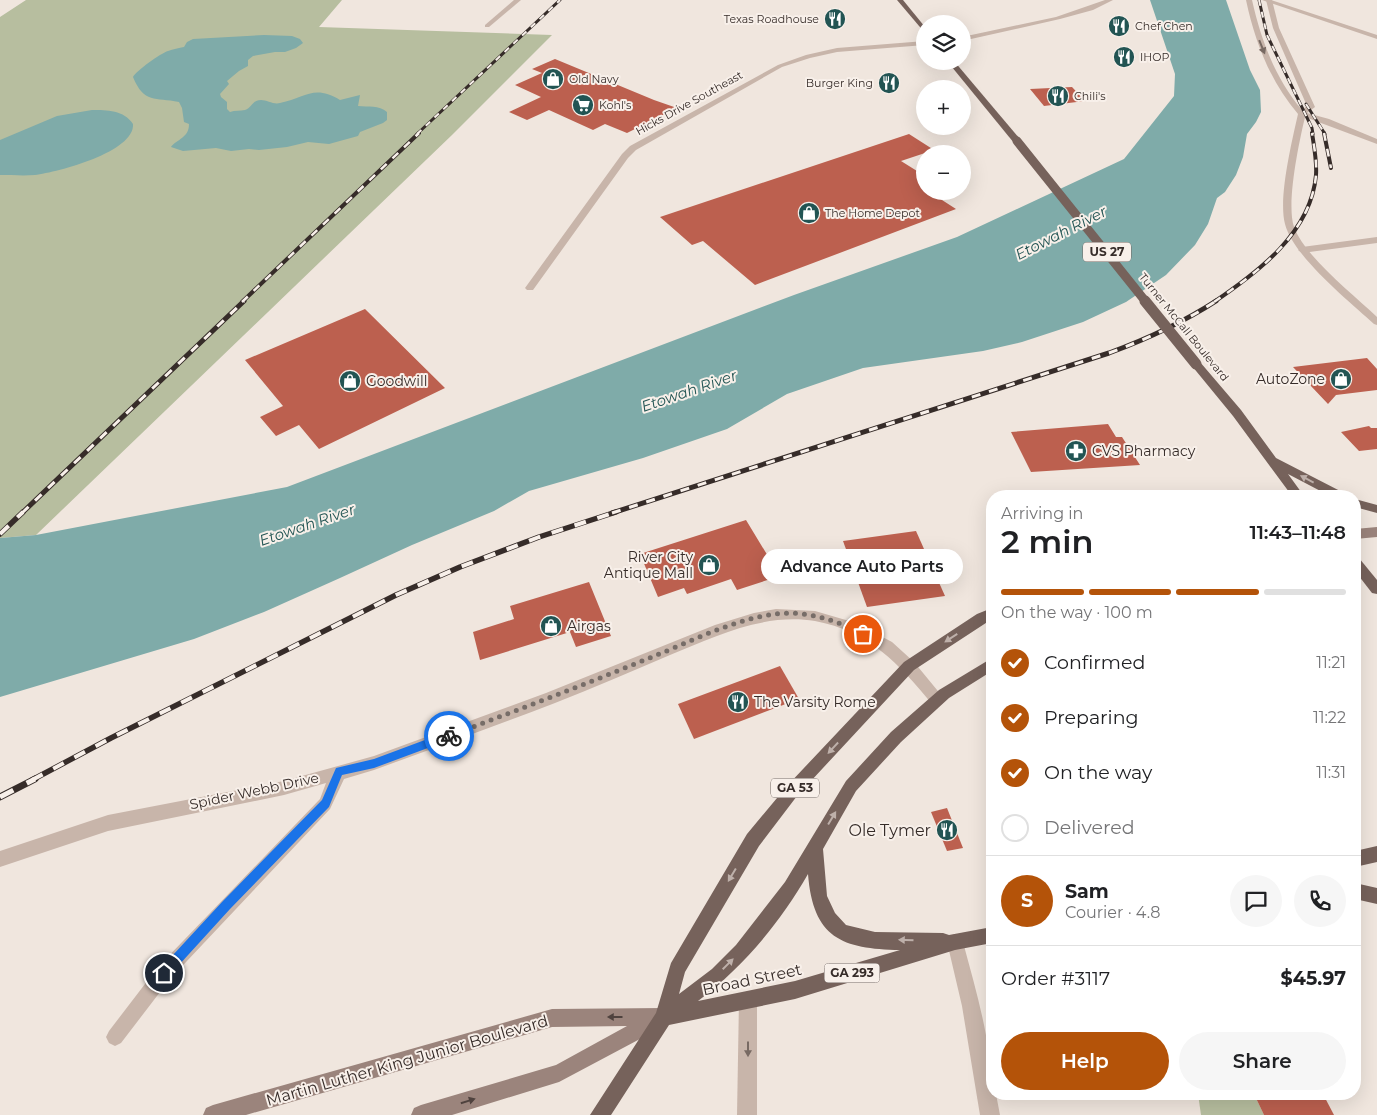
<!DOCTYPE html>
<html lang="en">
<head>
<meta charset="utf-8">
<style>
  body { margin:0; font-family:Montserrat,sans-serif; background:#f6f6f6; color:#202124; height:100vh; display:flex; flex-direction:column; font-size:19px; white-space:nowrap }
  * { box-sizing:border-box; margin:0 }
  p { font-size:16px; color:#757577 }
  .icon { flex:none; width:28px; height:28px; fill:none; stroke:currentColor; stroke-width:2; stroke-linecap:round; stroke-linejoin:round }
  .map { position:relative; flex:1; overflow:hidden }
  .side { position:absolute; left:986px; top:490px; width:375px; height:610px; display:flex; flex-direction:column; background:#fff; border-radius:20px; box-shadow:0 5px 20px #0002 }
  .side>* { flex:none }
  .tools { position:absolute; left:916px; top:15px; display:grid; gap:10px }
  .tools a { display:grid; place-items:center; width:55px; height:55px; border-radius:50%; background:#fff; box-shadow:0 5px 20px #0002; font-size:25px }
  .pin { position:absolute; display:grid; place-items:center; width:42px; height:42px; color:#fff; margin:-21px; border:2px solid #fff; border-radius:50%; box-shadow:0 1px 5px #0007 }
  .courier { position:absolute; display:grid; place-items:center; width:50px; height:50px; margin:-25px; border:4px solid #1a73e8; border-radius:50%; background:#fff; color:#222; box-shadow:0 1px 6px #0007 }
  .bubble { position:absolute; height:35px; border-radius:18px; background:#fff; box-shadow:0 5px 20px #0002; font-size:16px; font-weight:600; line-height:35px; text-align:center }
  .summary em { font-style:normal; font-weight:600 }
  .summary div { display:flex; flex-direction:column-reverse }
  .summary { display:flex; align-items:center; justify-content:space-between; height:85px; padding:0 15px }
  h1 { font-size:32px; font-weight:600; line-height:38px }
  .bar { display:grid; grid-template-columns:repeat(4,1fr); gap:8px 5px; align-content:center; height:60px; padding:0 15px }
  .bar i { height:6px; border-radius:4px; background:#e0e0e0 }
  .bar .active { background:#b45309 }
  .bar p { grid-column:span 4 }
  .line { display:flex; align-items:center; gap:12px; padding:0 15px; border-top:1px solid #e0e0e0 }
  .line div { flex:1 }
  .round { display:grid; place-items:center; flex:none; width:52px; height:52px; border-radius:26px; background:#f6f6f6 }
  ol { padding:0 15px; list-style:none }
  li { display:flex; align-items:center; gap:15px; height:55px }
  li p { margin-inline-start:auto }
  li .icon { padding:5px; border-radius:50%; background:#b45309; color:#fff; stroke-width:4 }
  li:last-child { color:#757577 }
  li i { width:28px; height:28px; border:2px solid #e0e0e0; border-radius:50% }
  .action { display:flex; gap:10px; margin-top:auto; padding:10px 15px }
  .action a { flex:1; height:58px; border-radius:30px; background:#b45309; color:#fff; font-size:20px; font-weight:600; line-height:58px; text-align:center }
  .action a+a { background:#f6f6f6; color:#202124 }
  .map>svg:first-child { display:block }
</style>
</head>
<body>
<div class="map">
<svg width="1377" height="1115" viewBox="0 0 1377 1115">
  <rect width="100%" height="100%" fill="#f0e6de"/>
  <g fill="#b7be9f">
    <path d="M26,0h316l-23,27 233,8 -100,100 -416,400 -36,3v-521z"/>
    <path d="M1198,1094h56l10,21h-63z"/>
  </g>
  <g fill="#7faba9">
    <path d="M1150,0h76l24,70 10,20 1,22 -5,10 -9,12 -4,23 -7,18 -11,17 -8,6 -9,26 -13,21 -29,30 -40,27 -43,20 -61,20 -39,9 -120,17 -76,26 -60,35 -84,29 -114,33 -35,20 -82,34 -72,33 -76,34 -70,27 -194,58v-159l36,-3 251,-48 507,-192 163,-58 167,-78 50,-63 1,-22z"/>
    <path d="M264,35l28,1 8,3 3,4 -7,5 -11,4h-10l-22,4 -5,4v6l-9,5 -12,10 2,3 -9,10 1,3 6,5v7l3,3c5,-2 10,-1 15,-2 7,-2 7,-10 16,-10 6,0 13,5 19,3 25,-5 34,-19 60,-3l20,-5 -2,11c10,1 21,-1 29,6v8l-4,3 -23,9 -2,4 -29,8 -21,-2 -21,5 -28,3 -10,-1 -18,2 -15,-3 -33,3 -12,-4c6,-8 18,-9 18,-23l-5,-2 -2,-14 -3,-6c-24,-5 -35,2 -46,-25 3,-6 28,-24 35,-26 5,-2 11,-3 16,-4l3,-5 6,-3z"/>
    <path d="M92,110c15,0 32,0 41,14 2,28 -75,48 -98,51 -12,1 -23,0 -35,0v-35l57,-24z"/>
  </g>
  <g fill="#bc604f">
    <path d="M555,59l99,41 23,8 -50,25 -22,-9 -12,6 -44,-20 -22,10 -18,-8 32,-15 -26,-12 27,-12 -10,-4z"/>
    <path d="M1072,87l13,14 -41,5 -14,-17z"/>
    <path d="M909,134l25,16 -33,11 24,15v15h3l28,18 -201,76 -52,-44 -11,4 -32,-28z"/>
    <path d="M365,309l80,79 -126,61 -20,-24 -23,11 -16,-19 23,-11 -38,-46z"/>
    <path d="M1367,358l10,11v21l-41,5 -8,9 -35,-37z"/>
    <path d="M1108,424l8,13h6l18,28 -109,7 -20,-40z"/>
    <path d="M1369,426l2,2h6v21l-18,2 -18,-19z"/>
    <path d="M746,520l34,56 -43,14 -6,-11 -44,15 -3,-6 -26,9 -18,-43z"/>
    <path d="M916,531l29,65 -78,11 -24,-66z"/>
    <path d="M589,582l22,54 -35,11 -6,-15 -90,28 -7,-28 41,-13 -4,-13z"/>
    <path d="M780,666l19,33 -105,40 -16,-35z"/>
    <path d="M947,808l16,40 -16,3 -16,-39z"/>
    <path d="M1254,1094h69l11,21h-70z"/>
  </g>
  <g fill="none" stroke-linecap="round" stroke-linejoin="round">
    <g fill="#c8b5aa" fill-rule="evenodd">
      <path d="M514,0h7l-32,27h-4v-2z"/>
      <path d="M1262,0h9l106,35v4z"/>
      <path d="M925,41v4l-88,7 -27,6 -28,9 -146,83 -8,8 -95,132h-6l-2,-2 97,-134 8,-8 148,-81 28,-10 31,-7z"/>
      <path d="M1377,237v6l-75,10 -4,-3 4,-3z"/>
      <path d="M776,609l39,2 41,12 36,19 22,20 28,34 2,4 -2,4 -5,2 -5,-2c-33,-40 -63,-73 -117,-83 -52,-8 -99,15 -145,34 -38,16 -77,33 -115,48 -60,23 -121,45 -181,67l-30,9 -14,30 -160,170 -49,64 -6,3 -6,-3 -3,-6 3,-6 49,-64 162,-168 6,-16 -42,12 -176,36 -108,36v-16l108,-36 176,-34 90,-25 172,-63 169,-68 39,-12z"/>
      <path d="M955,934l6,2 2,6c13,49 29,101 29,152h4l4,21h-20l-18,-109 -15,-64 2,-6z"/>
    </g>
    <g fill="#c8b5aa" fill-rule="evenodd">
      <path d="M1105,0h8l-20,10 -33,9 -98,22v-4l94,-20z"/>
      <path d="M1246,0h6c9,40 23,78 50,110l5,-4 -34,-78 -7,-28h6l7,28 36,79 -8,6 22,6 48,20v5l-72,-27c-6,25 -19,87 -11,110 12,31 58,66 83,90v8l-3,-1c-25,-23 -81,-68 -89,-100 -7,-26 7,-83 13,-110 -28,-33 -43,-72 -52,-114z"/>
      <path d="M748,991l6,3 3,6v115h-20l2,-115 3,-6z"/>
    </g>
    <g fill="#9b847c" fill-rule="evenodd">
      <path d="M1377,527v10l-22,2v-10z"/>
      <path d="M664,1008l6,3 3,6 -3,6 -111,59 -107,33h-41l3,-7 7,-3 135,-40 71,-39 -75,1 -306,88h-43l3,-7 7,-3 339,-96z"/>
    </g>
    <g fill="#76625b" fill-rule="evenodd">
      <path d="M897,0h6l22,27v6z"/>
      <path d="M947,61h7l66,78v4h-6z"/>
      <path d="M1196,361l4,1 41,48 35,48 68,35 2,3h-16l-42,-22 16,22h-12l-59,-80 -41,-50 -1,-2z"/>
      <path d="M1355,499l22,6v8l-22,-6z"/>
      <path d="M1355,557l4,1 18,22v14l-5,-1 -17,-22z"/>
      <path d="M992,608v11l-78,51 -117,126 -38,50 -74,126 -6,22 33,-25 24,-24 49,-63 61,-101 45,-49 48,-42 53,-32v13l-43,27 -48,44 -45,49 -33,58 4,47 8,17 11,12 29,7 68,1 6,2 43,-8v16l-37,7 -160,49 -126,26 -58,90h-21l66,-102 15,-50 76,-129 40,-48 117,-124 73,-48zM808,874c5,64 34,75 92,76l-105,31 -97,20c45,-34 82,-78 110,-127z"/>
      <path d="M1377,846v16l-22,5v-16z"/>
      <path d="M1355,883l22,5v16l-22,-5z"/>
    </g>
    <g stroke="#362c29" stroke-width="3">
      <g id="rail-far4">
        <path d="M1259,0l8,35 45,93 1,6"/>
        <path d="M1306,104l19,30"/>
        <path d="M417,134l143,-134"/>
      </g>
    </g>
    <g stroke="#362c29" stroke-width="4">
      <g id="rail-far3">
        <path d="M1324,133l7,35"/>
        <path d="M242,302l177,-169"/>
        <path d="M1214,302c44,-30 97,-69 102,-127 1,-14 -2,-29 -4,-42"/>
      </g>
    </g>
    <g stroke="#362c29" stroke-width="5">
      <g id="rail-far2">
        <path d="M22,513l222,-212"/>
        <path d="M612,513l497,-160c38,-14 73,-30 107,-52"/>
      </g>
    </g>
    <g stroke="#362c29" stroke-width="5.5">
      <g id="rail-far1">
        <path d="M0,534l23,-22"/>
        <path d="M32,780l79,-42 285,-143 64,-28 79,-30 77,-25"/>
      </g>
    </g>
    <g stroke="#362c29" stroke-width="7">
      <path id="rail" d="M0,797l35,-18"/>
    </g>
    <use href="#rail-far4" stroke="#f8f0ea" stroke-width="2" stroke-dasharray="6" stroke-linecap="butt"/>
    <use href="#rail-far3" stroke="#f8f0ea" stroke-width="2.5" stroke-dasharray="8" stroke-linecap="butt"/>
    <use href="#rail-far2" stroke="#f8f0ea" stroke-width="3" stroke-dasharray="9" stroke-linecap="butt"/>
    <use href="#rail-far1" stroke="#f8f0ea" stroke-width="4" stroke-dasharray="12" stroke-linecap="butt"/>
    <use href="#rail" stroke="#f8f0ea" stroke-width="5" stroke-dasharray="15" stroke-linecap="butt"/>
    <path stroke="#76625b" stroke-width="9" d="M1017,141l129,161"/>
    <path stroke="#76625b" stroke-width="11" d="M1145,301l51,63"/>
  </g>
  <defs><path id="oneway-solid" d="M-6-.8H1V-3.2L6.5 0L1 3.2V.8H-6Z" transform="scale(1.25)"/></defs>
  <g fill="#786a63">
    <use href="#oneway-solid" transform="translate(1262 47) rotate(68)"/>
    <use href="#oneway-solid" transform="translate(748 1049) rotate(90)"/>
  </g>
  <g fill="#beb0aa">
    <use href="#oneway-solid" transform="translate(1307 479) rotate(-152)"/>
    <use href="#oneway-solid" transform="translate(951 638) rotate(147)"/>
    <use href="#oneway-solid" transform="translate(833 748) rotate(133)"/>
    <use href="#oneway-solid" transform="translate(832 818) rotate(-59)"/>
    <use href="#oneway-solid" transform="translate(732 875) rotate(121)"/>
    <use href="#oneway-solid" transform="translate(906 940) rotate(-178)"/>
    <use href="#oneway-solid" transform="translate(728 964) rotate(-45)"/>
  </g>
  <g fill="#4f423e">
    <use href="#oneway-solid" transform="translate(615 1017) rotate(180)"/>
    <use href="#oneway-solid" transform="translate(468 1101) rotate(-17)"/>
  </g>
  <path fill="#1a73e8" d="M449,731l4,5 -1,3 -78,29 -32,7 -13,32 -99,102 -62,68 -4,2 -4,-2 -1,-4 1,-4 62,-67 100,-102 14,-32 38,-9z"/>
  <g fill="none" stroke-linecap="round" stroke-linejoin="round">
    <path stroke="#776d68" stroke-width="5" stroke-dasharray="0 9" d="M449,736c66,-25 132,-50 198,-77 41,-16 84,-39 128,-45 30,-4 61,6 88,20"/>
  </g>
  <defs>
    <g id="restaurant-disc" transform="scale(1.125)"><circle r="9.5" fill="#225453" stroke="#f8f0ea"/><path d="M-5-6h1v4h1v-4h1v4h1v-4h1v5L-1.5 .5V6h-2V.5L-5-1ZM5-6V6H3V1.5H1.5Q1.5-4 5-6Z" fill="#fff"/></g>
    <g id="shop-disc" transform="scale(1.125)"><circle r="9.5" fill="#225453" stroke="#f8f0ea"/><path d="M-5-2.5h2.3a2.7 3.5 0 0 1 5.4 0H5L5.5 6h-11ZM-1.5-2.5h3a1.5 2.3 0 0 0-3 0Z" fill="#fff"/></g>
    <g id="supermarket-disc" transform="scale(1.125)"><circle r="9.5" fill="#225453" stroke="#f8f0ea"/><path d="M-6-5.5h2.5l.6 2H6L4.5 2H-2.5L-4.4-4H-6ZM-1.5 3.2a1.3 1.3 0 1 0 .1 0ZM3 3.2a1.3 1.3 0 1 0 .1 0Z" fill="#fff"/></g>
    <g id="pharmacy-disc" transform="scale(1.125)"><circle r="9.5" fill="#225453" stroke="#f8f0ea"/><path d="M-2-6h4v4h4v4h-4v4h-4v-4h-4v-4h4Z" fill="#fff"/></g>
  </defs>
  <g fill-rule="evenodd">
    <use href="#restaurant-disc" x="835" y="19"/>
    <use href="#restaurant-disc" x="1119" y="26"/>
    <use href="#restaurant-disc" x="1124" y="57"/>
    <use href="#shop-disc" x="553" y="79"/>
    <use href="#restaurant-disc" x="889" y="83"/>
    <use href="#restaurant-disc" x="1058" y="96"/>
    <use href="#supermarket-disc" x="583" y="105"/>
    <use href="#shop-disc" x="809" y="213"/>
    <use href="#shop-disc" x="1341" y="379"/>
    <use href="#shop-disc" x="350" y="381"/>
    <use href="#pharmacy-disc" x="1076" y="451"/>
    <use href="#shop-disc" x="709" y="565"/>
    <use href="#shop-disc" x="551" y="626"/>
    <use href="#restaurant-disc" x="738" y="702"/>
    <use href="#restaurant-disc" x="947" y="830"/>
  </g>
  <g text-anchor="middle" stroke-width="4" stroke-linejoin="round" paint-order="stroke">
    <g font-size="11" fill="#362c29" stroke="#f8f0ea" text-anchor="start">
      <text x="819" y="23" text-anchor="end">Texas Roadhouse</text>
      <text x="1135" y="30">Chef Chen</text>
      <text x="1140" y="61">IHOP</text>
      <text x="569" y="83">Old Navy</text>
      <text x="873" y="87" text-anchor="end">Burger King</text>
      <text x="1074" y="100">Chili's</text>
      <text x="599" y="109">Kohl's</text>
      <text x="825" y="217">The Home Depot</text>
    </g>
    <g font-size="11" fill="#362c29" stroke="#f8f0ea">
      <text transform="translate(689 103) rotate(-29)" y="4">Hicks Drive Southeast</text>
      <text transform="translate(1184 327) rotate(51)" y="4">Turner McCall Boulevard</text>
    </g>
    <g fill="#f8f0ea" stroke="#706763" stroke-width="1">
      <rect x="1083" y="242.5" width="48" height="19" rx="4"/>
      <rect x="771" y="778.5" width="48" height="19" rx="4"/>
      <rect x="824.5" y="963.5" width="55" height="19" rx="4"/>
    </g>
    <g font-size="12" font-weight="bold" fill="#362c29">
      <text x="1107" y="256">US 27</text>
      <text x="795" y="792">GA 53</text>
      <text x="852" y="977">GA 293</text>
    </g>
    <g font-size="14" fill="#362c29" stroke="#f8f0ea" text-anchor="start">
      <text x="1325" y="384" text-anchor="end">AutoZone</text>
      <text x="366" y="386">Goodwill</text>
      <text x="1092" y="456">CVS Pharmacy</text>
      <text x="693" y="562" text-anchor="end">River City<tspan x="693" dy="16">Antique Mall</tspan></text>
      <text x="567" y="631">Airgas</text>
      <text x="754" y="707">The Varsity Rome</text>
    </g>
    <g font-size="14" fill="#362c29" stroke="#f8f0ea">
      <text transform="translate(254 791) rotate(-12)" y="5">Spider Webb Drive</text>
    </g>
    <g font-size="15" font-style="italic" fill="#225453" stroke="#f8f0ea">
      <text transform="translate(1061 233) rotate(-27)" y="5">Etowah River</text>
      <text transform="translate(689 391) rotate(-19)" y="5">Etowah River</text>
      <text transform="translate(307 525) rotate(-19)" y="5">Etowah River</text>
    </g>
    <g font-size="16" fill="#362c29" stroke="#f8f0ea" text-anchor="end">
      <text x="931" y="836">Ole Tymer</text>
    </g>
    <g font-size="16" fill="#362c29" stroke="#f8f0ea">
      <text transform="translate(752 979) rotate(-12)" y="6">Broad Street</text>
      <text transform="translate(407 1060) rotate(-16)" y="6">Martin Luther King Junior Boulevard</text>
    </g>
  </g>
</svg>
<div class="tools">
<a><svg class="icon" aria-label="layers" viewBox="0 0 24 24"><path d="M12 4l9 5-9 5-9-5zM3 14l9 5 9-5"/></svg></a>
<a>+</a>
<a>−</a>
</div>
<div class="pin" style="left:863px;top:634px;background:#ea580c"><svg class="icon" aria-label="bag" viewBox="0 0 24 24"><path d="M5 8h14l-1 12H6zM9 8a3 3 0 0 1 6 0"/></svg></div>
<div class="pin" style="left:164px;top:973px;background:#1f2937"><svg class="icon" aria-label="home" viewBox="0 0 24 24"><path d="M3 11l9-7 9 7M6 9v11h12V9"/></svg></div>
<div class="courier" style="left:449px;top:736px"><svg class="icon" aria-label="bike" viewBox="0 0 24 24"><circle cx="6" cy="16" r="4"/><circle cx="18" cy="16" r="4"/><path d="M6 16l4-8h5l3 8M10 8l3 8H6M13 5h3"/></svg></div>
<div class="bubble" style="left:761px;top:549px;width:202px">Advance Auto Parts</div>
<section class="side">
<div class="summary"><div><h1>2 min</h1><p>Arriving in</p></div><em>11:43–11:48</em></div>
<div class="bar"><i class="active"></i><i class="active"></i><i class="active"></i><i></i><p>On the way · 100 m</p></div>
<ol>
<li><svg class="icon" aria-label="check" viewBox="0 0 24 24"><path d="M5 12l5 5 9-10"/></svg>Confirmed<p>11:21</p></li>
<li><svg class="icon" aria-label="check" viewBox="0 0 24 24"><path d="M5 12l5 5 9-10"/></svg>Preparing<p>11:22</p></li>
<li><svg class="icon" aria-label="check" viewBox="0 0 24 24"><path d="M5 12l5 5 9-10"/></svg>On the way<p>11:31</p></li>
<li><i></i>Delivered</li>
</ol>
<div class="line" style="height:90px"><b class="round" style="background:#b45309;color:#fff">S</b><div><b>Sam</b><p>Courier · 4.8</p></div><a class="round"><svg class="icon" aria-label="chat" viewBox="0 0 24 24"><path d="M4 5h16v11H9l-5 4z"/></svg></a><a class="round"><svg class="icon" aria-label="phone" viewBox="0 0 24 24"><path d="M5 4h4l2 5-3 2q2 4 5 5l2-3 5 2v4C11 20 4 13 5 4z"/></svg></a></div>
<div class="line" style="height:65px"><div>Order #3117</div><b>$45.97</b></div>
<div class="action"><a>Help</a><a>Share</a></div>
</section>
</div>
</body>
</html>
